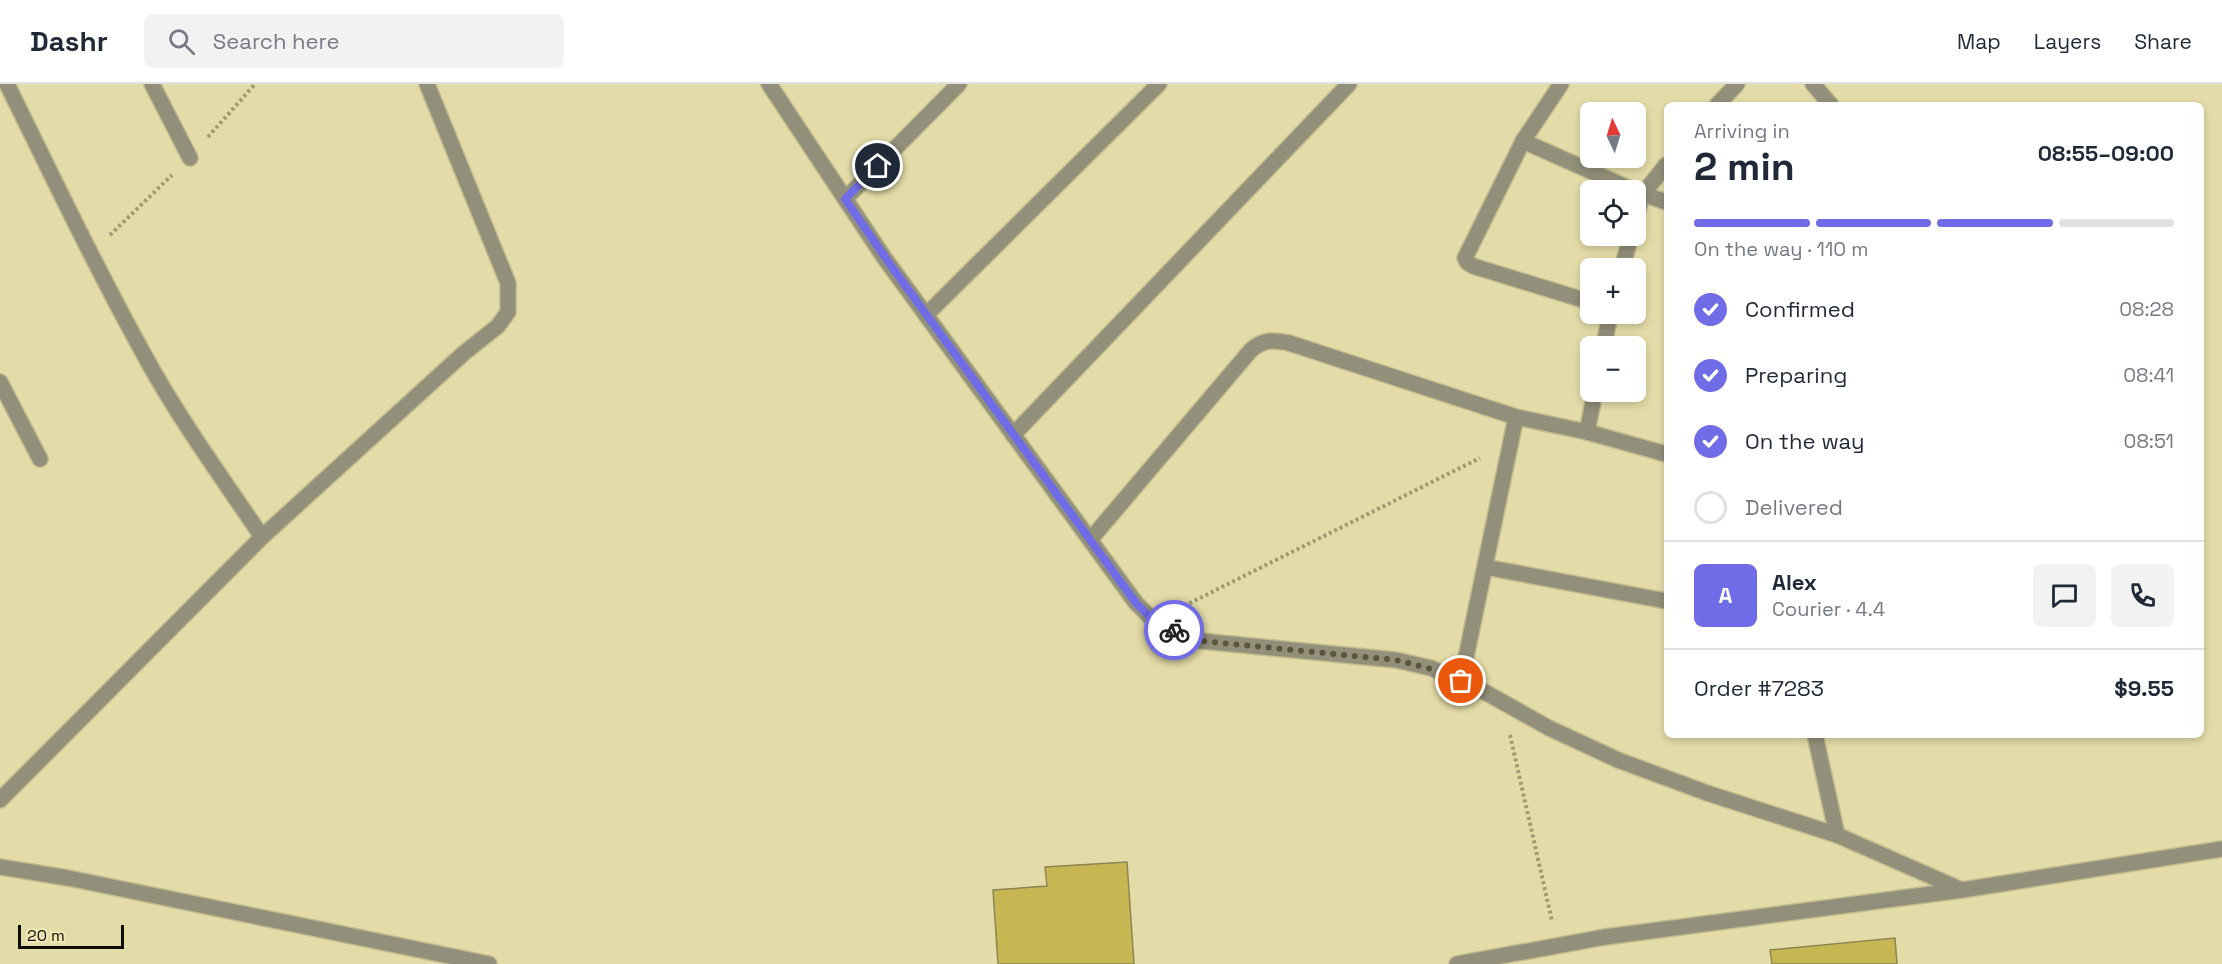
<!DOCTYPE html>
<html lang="en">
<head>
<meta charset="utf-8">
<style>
  body { margin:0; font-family:"Space Grotesk",sans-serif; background:#f2f2f3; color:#1f2937; height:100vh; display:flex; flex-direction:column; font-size:22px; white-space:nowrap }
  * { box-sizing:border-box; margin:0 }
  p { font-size:20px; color:#747a83 }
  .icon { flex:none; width:33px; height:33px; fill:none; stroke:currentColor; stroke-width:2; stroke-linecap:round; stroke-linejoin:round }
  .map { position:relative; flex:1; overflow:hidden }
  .drawer { position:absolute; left:1664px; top:18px; width:540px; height:636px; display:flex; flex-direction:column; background:#fff; border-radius:9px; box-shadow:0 3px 9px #0003 }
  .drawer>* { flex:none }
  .needle { width:39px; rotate:356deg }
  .controls { position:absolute; left:1580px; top:18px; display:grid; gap:12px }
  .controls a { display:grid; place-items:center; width:66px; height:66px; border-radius:9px; background:#fff; box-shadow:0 3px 9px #0003; font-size:30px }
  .scale { position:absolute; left:18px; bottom:15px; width:106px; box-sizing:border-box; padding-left:6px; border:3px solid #100d00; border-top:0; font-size:16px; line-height:21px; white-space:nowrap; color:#100d00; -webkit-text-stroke:4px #f1e9b5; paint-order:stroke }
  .pin { position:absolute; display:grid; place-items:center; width:51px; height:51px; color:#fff; margin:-26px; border:3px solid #fff; border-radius:50%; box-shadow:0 2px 6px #0007 }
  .courier { position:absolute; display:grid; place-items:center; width:60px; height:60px; margin:-30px; border:4px solid #706ce7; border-radius:50%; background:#fff; color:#222; box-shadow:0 2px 8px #0007 }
  .summary em { font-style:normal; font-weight:700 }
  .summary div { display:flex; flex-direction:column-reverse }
  .summary { display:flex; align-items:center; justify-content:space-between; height:102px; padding:0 30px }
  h1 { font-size:39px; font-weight:700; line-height:45px }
  .bar { display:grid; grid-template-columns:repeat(4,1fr); gap:9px 6px; align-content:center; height:72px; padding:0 30px }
  .bar i { height:8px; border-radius:4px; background:#e0e1e3 }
  .bar .selected { background:#706ce7 }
  .bar p { grid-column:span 4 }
  .line { display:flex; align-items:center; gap:15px; padding:0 30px; border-top:2px solid #e0e1e3 }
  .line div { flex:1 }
  .round { display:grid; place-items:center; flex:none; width:63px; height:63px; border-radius:9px; background:#f2f2f3 }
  ol { padding:0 30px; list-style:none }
  li { display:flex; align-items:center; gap:18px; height:66px }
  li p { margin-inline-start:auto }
  li .icon { padding:6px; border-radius:50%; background:#706ce7; color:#fff; stroke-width:4 }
  li:last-child { color:#747a83 }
  li i { width:33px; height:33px; border:3px solid #e0e1e3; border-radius:50% }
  header { display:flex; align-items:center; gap:36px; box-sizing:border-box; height:84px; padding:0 30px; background:#fff; border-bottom:2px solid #e0e1e3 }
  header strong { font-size:28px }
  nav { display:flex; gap:33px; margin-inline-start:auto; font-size:21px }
  .search { width:420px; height:54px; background:#f2f2f3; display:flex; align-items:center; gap:15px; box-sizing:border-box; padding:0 21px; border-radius:9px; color:#747a83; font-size:22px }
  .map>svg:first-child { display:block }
</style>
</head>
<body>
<header>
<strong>Dashr</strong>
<div class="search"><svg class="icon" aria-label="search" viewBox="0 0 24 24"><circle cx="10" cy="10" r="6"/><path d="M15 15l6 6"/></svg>Search here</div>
<nav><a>Map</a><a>Layers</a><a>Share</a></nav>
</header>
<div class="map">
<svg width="2222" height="880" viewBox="0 0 2222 880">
  <rect width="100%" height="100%" fill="#e4dca8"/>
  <g fill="#c7b752" stroke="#8d8554" stroke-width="1.5">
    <path d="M1127,778l7,102h-136l-5,-74 54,-4 -2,-19z"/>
    <path d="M1895,854l2,26h-125l-2,-14z"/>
  </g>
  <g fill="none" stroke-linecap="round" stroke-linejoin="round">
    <g stroke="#c2bb8d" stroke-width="18">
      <path id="service" d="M1090,456l161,-190c13,-11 22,-10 38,-7"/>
    </g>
    <g stroke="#c2bb8d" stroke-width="18">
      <g id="minor">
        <path d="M7,0c47,96 93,192 145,285 33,58 73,113 110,168"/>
        <path d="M152,0l38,74"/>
        <path d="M769,0l114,172 253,347 18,18 47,20 195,19 35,8 52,23 66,37 69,32 89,33 130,42 125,55"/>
        <path d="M1561,0l-38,57 -58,117 2,4 6,4 117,36"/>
        <path d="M1813,0l18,21"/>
        <path d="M1717,21l20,-21"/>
        <path d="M1523,57l110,49"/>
        <path d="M1635,107l31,11"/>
        <path d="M845,115l114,-115"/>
        <path d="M1635,138l7,-27 24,-30"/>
        <path d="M1622,184l9,-32"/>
        <path d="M926,231l233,-231"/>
        <path d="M1289,259l227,74 71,15 79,22"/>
        <path d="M1604,262l6,-32"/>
        <path d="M0,298l40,77"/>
        <path d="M1587,348l8,-40"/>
        <path d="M1013,351l336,-351"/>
        <path d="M1485,483l181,34"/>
        <path d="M1461,597l55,-264"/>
        <path d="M1815,651l22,100"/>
        <path d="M0,716l262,-263 202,-184 34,-27 10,-14v-29l-81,-199"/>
        <path d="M0,783l68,11 421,86"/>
        <path d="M1457,880l148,-27 357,-47 260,-41"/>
      </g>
    </g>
    <g stroke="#a19a73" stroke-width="4" stroke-dasharray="3 3" stroke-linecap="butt">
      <path d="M208,53l47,-53"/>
      <path d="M110,151l62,-60"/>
      <path d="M1184,522l296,-148"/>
      <path d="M1510,651l42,186"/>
    </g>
    <use href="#service" stroke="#928f7a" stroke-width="15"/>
    <use href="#minor" stroke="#928f7a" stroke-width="15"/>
  </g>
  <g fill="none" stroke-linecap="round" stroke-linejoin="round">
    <path stroke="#5a553b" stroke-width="6" stroke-dasharray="0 10.8" d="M1174,546l27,11 195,19 35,9 30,12"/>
    <path stroke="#706ce7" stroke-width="8" d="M878,82l-33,33 49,71 242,333 18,18 20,9"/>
  </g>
</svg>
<div class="controls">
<a><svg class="needle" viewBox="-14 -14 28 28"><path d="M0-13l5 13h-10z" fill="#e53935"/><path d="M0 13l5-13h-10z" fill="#747a83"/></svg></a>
<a><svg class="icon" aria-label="locate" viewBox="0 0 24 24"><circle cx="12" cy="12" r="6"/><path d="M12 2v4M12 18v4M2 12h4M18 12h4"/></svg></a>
<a>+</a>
<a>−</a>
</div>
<div class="scale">20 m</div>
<div class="pin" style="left:1461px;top:597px;background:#ea580c"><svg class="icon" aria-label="bag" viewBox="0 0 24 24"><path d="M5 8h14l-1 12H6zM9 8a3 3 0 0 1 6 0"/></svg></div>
<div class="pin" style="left:878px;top:82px;background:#1f2937"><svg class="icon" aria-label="home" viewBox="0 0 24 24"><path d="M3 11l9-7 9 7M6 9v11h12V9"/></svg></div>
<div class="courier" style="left:1174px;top:546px"><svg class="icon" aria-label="bike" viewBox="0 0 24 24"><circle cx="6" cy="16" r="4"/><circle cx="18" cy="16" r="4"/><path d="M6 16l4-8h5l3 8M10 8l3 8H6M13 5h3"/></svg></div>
<section class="drawer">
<div class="summary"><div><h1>2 min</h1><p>Arriving in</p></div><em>08:55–09:00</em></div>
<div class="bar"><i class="selected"></i><i class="selected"></i><i class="selected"></i><i></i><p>On the way · 110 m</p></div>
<ol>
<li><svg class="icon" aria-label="check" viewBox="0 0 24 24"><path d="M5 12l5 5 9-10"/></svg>Confirmed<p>08:28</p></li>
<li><svg class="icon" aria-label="check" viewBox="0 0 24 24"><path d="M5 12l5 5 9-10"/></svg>Preparing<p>08:41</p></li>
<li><svg class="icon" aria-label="check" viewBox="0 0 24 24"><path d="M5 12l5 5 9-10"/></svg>On the way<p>08:51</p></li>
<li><i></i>Delivered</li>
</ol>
<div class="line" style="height:108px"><b class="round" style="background:#706ce7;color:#fff">A</b><div><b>Alex</b><p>Courier · 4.4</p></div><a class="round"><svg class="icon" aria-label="chat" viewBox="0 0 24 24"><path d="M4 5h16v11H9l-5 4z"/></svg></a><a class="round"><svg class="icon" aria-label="phone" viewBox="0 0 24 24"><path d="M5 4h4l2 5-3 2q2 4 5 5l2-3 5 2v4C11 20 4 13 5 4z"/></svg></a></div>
<div class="line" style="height:78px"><div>Order #7283</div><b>$9.55</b></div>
</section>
</div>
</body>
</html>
